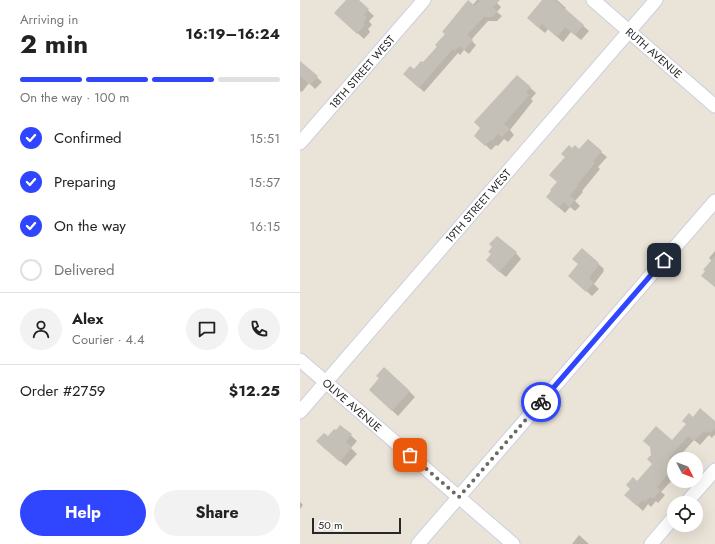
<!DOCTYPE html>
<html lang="en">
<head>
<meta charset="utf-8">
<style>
  body { margin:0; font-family:Jost,sans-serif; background:#f2f2f2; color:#222; height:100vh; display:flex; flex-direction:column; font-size:15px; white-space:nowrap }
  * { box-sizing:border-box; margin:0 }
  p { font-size:13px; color:#767676 }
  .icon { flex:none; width:22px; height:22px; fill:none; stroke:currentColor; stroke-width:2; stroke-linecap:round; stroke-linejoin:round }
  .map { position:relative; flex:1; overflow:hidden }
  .sheet { display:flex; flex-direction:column; background:#fff; width:300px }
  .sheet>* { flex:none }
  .needle { width:26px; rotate:132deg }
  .tools { position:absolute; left:367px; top:452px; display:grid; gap:8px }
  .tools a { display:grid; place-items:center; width:36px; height:36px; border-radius:50%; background:#fff; box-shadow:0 4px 16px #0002; font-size:20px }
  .scale { position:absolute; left:12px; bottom:10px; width:89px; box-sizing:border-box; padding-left:4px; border:2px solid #272727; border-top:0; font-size:11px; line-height:14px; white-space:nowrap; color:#272727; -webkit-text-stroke:3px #fff; paint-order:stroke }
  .pin { position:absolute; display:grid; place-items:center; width:34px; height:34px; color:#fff; margin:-17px; border-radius:8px; box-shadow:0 2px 6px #0006 }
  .courier { position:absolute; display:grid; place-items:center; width:40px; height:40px; margin:-20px; border:3px solid #3046fe; border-radius:50%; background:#fff; color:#222; box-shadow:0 1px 5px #0007 }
  .head em { font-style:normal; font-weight:700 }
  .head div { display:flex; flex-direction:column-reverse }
  .head { display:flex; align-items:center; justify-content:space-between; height:68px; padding:0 20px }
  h1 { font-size:26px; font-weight:700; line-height:30px }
  .bar { display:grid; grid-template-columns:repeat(4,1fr); gap:6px 4px; align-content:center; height:48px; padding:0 20px }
  .bar i { height:5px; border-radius:3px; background:#e0e0e0 }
  .bar .active { background:#3046fe }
  .bar p { grid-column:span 4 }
  .line { display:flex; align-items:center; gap:10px; padding:0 20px; border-top:1px solid #e0e0e0 }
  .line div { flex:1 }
  .round { display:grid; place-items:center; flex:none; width:42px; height:42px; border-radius:21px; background:#f2f2f2 }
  ol { padding:0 20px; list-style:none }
  li { display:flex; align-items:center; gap:12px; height:44px }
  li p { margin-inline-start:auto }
  li .icon { padding:4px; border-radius:50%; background:#3046fe; color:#fff; stroke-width:4 }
  li:last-child { color:#767676 }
  li i { width:22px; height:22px; border:2px solid #e0e0e0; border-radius:50% }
  .action { display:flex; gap:8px; margin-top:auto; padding:8px 20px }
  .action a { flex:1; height:46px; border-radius:24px; background:#3046fe; color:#fff; font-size:16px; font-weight:700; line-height:46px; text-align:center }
  .action a+a { background:#f2f2f2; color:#222 }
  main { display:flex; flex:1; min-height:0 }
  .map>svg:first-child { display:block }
</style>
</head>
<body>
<main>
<section class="sheet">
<div class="head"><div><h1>2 min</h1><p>Arriving in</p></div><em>16:19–16:24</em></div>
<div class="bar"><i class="active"></i><i class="active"></i><i class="active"></i><i></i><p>On the way · 100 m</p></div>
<ol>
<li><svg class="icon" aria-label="check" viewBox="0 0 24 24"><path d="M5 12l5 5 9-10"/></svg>Confirmed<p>15:51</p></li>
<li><svg class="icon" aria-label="check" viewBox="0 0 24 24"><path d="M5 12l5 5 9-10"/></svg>Preparing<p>15:57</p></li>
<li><svg class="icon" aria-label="check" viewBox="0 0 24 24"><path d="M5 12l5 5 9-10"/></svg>On the way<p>16:15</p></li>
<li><i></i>Delivered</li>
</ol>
<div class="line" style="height:72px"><a class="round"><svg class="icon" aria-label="person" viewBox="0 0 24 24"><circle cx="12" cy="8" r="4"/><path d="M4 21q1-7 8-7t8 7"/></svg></a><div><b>Alex</b><p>Courier · 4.4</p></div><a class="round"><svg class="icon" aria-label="chat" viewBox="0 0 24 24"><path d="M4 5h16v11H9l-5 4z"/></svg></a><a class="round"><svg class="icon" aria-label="phone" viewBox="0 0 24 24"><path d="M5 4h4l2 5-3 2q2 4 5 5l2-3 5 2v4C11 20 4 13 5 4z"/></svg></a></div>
<div class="line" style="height:52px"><div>Order #2759</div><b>$12.25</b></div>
<div class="action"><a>Help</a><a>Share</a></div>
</section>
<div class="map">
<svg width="415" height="544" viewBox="0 0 415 544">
  <rect width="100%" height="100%" fill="#eae3d7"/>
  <g fill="#0003">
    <path d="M47,0h10l17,16 -5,5 3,4 -4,4 2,3 -6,7 -23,-21z"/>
    <path d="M177,0h17l7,7 -4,5 5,4 -5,5h-9l-17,19 5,5 -7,9 -5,-4 -4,5 -2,-2 -34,39 -15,-14 5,-8 9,-7z"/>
    <path d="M244,0h13l9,8 -1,1 24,22 -8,9 -10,-8 -8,10 -15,-13 -3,4 -11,-9z"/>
    <path d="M0,62l22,20 -7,7 -6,-6 -7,9 -2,-1z"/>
    <path d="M217,76l19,17 -5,6 2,2 -23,29 4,5 -6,7 -4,-3 -6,7 -2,-1 -5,5 -10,-9z"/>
    <path d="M272,150l29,2 6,5 -9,10 2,2 -18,22 1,1 -8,9 5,5 -5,5 -5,-4 -5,6 -12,-11 5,-20z"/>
    <path d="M282,249l22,20 -1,2h1l-10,13 5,5 -7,7 -17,-15 4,-16z"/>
    <path d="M415,251v36l-7,-6 4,-20 -3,-3z"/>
    <path d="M216,253l5,6 -15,18 -13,-11z"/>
    <path d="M109,391l6,6 -17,19 -22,-21z"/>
    <path d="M393,418l22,5v13l-1,-1 -2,3 -3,-3 -9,10 -6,-5 -17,19h-3l-1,4 1,1v14l-13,14 4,3 -7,8 -2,-2 -5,6 -3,-3 -5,7 -12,-11 6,-18z"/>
    <path d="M41,426l16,15 -6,7 6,6 -11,12 -23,-19 5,-9 8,-6z"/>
    <path d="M0,502l3,3 -3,4z"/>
    <path d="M279,535l10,9h-17z"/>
  </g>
  <g fill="#c5c0b7">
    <path d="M46,0h13l10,9 -5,6 3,3 -4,5 2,2 -8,9 -23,-21z"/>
    <path d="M168,0l7,6 5,-6h20l-7,7 5,4 -5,6h-9l-17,18 6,5 -9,10 -5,-4 -4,5 -2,-2 -34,39 -16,-14 7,-8 4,3 7,-8 2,1 14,-15 -2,-2 10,-11 -3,-2z"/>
    <path d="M242,0h13l29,25 -9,10 -10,-8 -8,10 -15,-13 -3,4 -12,-10z"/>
    <path d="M0,61l18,15 -8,9 -10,-9z"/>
    <path d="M217,75l14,12 -5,6 3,2 -25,29 6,5 -8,8 -4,-3 -6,7 -2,-1 -5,6 -11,-10 6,-8 -6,-6z"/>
    <path d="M288,139l14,12 -9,10 2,2 -18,22 1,1 -8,10 5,4 -6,7 -5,-5 -5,6 -13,-11 5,-6 -1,-1 7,-8 -8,-7 16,-18 -4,-3 8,-9 3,3 3,-3 4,4z"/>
    <path d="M197,236l20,16 -18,20 -13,-12 5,-6 -3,-2 4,-5 -3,-3z"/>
    <path d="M282,248l17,15 -1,1 1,1 -10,13 5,5 -8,9 -18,-16 10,-12 -6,-5z"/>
    <path d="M415,256v31l-14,-11 4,-5 -2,-1z"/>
    <path d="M84,367l26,24 -18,20 -23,-21 10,-12 -3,-2z"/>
    <path d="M400,408l15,13v7l-5,5 -2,-2 -1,2 -3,-2 -10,10 -6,-5 -19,22 3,2 -3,3 5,4 -17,20 4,3 -8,9 -3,-2 -5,5 -2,-2 -6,6 -13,-11 6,-6 -4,-4 7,-8 4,4 15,-17 -5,-5 4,-4 -1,-8 -7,-6 13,-15 16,14 14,-16 -4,-3 7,-8 4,4z"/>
    <path d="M40,425l12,9 -6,8 6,5 -12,15 -24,-21 8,-8 4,3 6,-7 2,1z"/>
  </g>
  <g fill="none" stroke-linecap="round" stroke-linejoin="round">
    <g stroke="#cdcfe1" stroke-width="15">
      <g id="minor">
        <path d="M293,0l122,106"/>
        <path d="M0,143l124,-143"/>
        <path d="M0,360l213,184"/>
        <path d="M0,412l356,-412"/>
        <path d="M386,503l29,-33"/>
        <path d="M118,544l297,-343"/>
        <path d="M351,544l23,-27"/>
      </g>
    </g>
    <use href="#minor" stroke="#fff" stroke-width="13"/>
  </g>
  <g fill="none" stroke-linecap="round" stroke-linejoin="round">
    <path stroke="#6b6965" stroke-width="4" stroke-dasharray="0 7.2" d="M110,455l49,42 82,-95"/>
    <path stroke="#3046fe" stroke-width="5" d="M241,402l123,-142"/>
  </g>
  <g text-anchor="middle" stroke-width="4" stroke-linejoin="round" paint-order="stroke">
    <g font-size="11" fill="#272727" stroke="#fff">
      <text transform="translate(354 53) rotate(41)" y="4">RUTH AVENUE</text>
      <text transform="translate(62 72) rotate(-49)" y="4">18TH STREET WEST</text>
      <text transform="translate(178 206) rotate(-49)" y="4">19TH STREET WEST</text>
      <text transform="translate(52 405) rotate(41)" y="4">OLIVE AVENUE</text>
    </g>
  </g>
</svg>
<div class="tools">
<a><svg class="needle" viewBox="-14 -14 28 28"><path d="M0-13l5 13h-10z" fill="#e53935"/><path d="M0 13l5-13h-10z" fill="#767676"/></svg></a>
<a><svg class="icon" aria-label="locate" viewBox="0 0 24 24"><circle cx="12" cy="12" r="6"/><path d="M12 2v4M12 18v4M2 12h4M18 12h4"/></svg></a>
</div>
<div class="scale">50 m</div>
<div class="pin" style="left:110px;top:455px;background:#ea580c"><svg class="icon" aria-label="bag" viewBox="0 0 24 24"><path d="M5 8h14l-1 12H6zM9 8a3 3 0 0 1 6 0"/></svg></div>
<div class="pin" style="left:364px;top:260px;background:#1f2937"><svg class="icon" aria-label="home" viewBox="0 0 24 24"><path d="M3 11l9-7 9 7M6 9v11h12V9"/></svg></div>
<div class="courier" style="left:241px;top:402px"><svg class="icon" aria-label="bike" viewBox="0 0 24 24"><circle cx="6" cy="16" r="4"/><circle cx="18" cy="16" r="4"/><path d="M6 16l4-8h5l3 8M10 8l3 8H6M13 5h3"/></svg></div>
</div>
</main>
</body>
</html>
